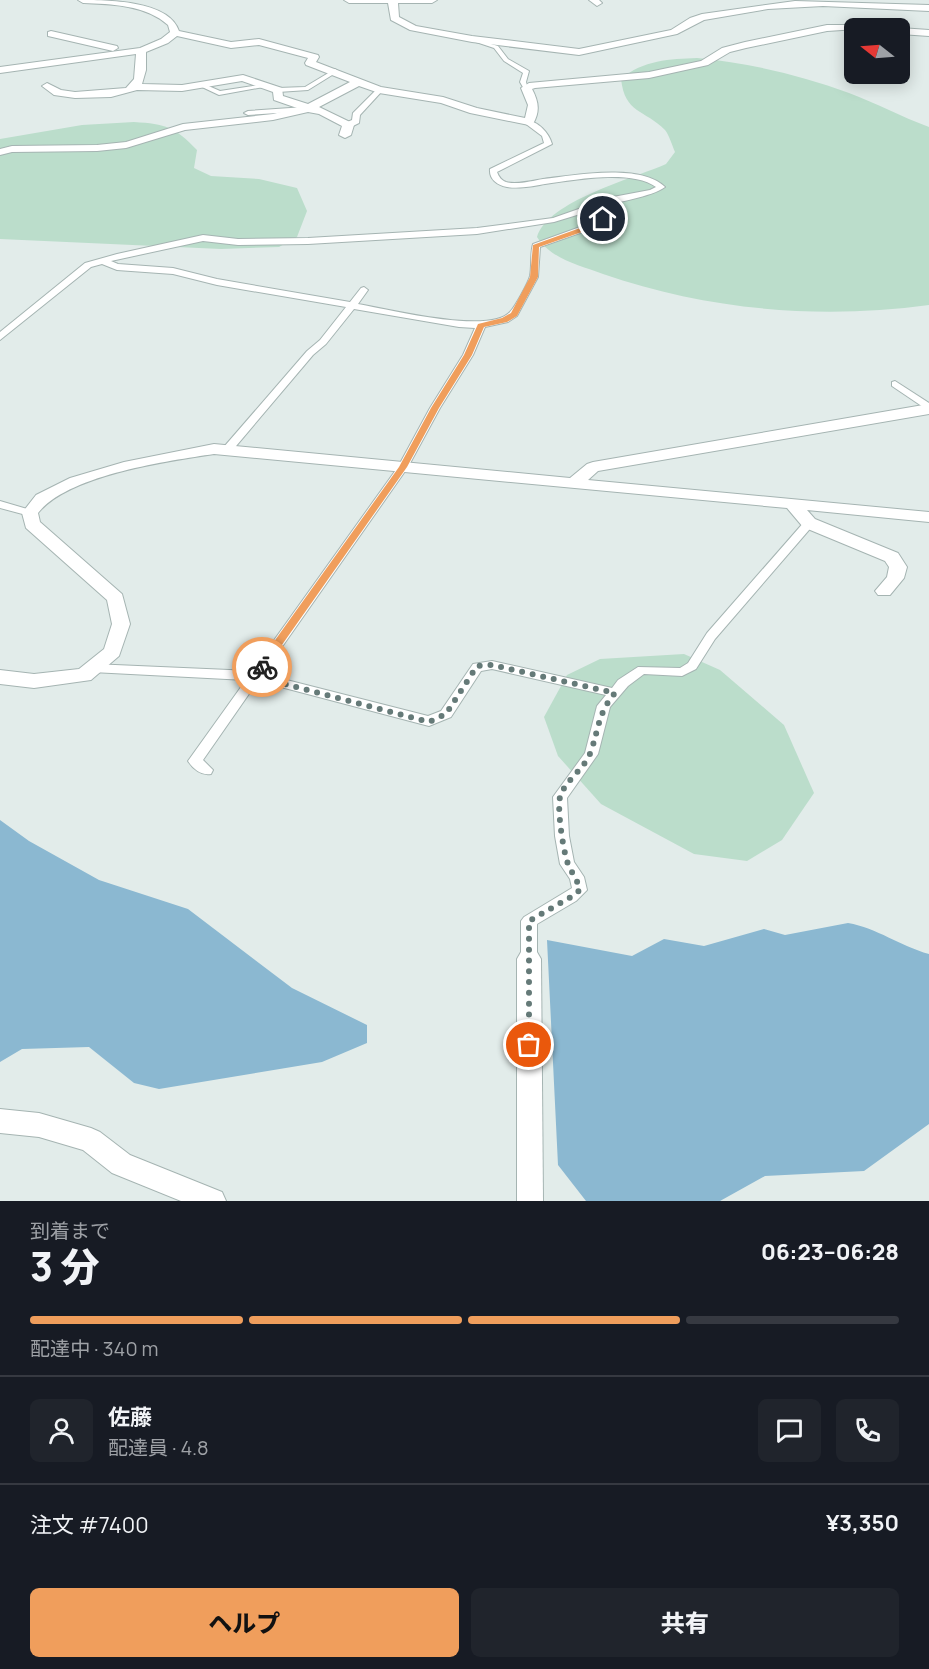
<!DOCTYPE html>
<html lang="ja">
<head>
<meta charset="utf-8">
<style>
  body { margin:0; font-family:Manrope,"Noto Sans JP",sans-serif; background:#20242c; color:#f1f3f6; height:100vh; display:flex; flex-direction:column; font-size:22px; white-space:nowrap }
  * { box-sizing:border-box; margin:0 }
  p { font-size:20px; color:#9ea1a6 }
  .icon { flex:none; width:33px; height:33px; fill:none; stroke:currentColor; stroke-width:2; stroke-linecap:round; stroke-linejoin:round }
  .map { position:relative; height:1201px; overflow:hidden }
  .drawer { display:flex; flex-direction:column; background:#171b24; flex:1 }
  .drawer>* { flex:none }
  .needle { width:39px; rotate:287deg }
  .tools { position:absolute; left:844px; top:18px; display:grid; gap:12px }
  .tools a { display:grid; place-items:center; width:66px; height:66px; border-radius:9px; background:#171b24; box-shadow:0 3px 15px #0003; font-size:30px }
  .pin { position:absolute; display:grid; place-items:center; width:51px; height:51px; color:#fff; margin:-26px; border:3px solid #fff; border-radius:50%; box-shadow:0 2px 6px #0007 }
  .courier { position:absolute; display:grid; place-items:center; width:60px; height:60px; margin:-30px; border:4px solid #f09e5c; border-radius:50%; background:#fff; color:#222; box-shadow:0 2px 8px #0007 }
  .headline em { font-style:normal; font-weight:800 }
  .headline div { display:flex; flex-direction:column-reverse }
  .headline { display:flex; align-items:center; justify-content:space-between; height:102px; padding:0 30px }
  h1 { font-size:39px; font-weight:800; line-height:45px }
  .bar { display:grid; grid-template-columns:repeat(4,1fr); gap:9px 6px; align-content:center; height:72px; padding:0 30px }
  .bar i { height:8px; border-radius:4px; background:#363941 }
  .bar .active { background:#f09e5c }
  .bar p { grid-column:span 4 }
  .line { display:flex; align-items:center; gap:15px; padding:0 30px; border-top:2px solid #363941 }
  .line div { flex:1 }
  .round { display:grid; place-items:center; flex:none; width:63px; height:63px; border-radius:9px; background:#20242c }
  .cta { display:flex; gap:12px; margin-top:auto; padding:12px 30px }
  .cta a { flex:1; height:69px; border-radius:9px; background:#f09e5c; color:#111; font-size:24px; font-weight:800; line-height:69px; text-align:center }
  .cta a+a { background:#20242c; color:#f1f3f6 }
  .map>svg:first-child { display:block }
</style>
</head>
<body>
<div class="map">
<svg width="929" height="1201" viewBox="0 0 929 1201">
  <rect width="100%" height="100%" fill="#e2ecea"/>
  <g fill="#bbddcb">
    <path d="M697,58c52,5 103,17 152,35 27,10 53,24 80,34v178c-110,15 -221,5 -326,-31 -24,-9 -52,-15 -66,-37 11,-36 95,-58 129,-73l9,-12c-3,-7 -6,-17 -10,-22 -21,-21 -40,-16 -44,-51 22,-19 49,-20 76,-21z"/>
    <path d="M134,122c32,2 41,5 63,28l-3,18 17,8 48,3 38,9 10,23 -10,26 -18,10 -58,2 -221,-10v-100l82,-14z"/>
    <path d="M684,654l36,16 64,55 30,68 -32,47 -35,21 -53,-7 -93,-50 -43,-48 -14,-39 23,-42 33,-16z"/>
  </g>
  <g fill="#8bb8d1">
    <path d="M0,820l29,21 70,39 89,29 104,79 75,37v18l-45,19 -163,27 -25,-6 -45,-36 -67,2 -22,13z"/>
    <path d="M848,923c29,5 52,23 81,31v170l-65,47 -99,5 -45,25h-134l-28,-36 -11,-225 85,16 32,-17 40,7 60,-17 21,6z"/>
  </g>
  <g fill="none" stroke-linecap="round" stroke-linejoin="round">
    <g stroke="#a5b4b2" stroke-width="2">
      <g id="service">
        <path d="M470,38l28,8 10,13 21,12 -3,11 2,7h-4l-4,-7 3,-9 -19,-12 -10,-13 -24,-8z"/>
        <path d="M335,69l3,2 -1,1 -29,18 -30,2 -4,-2 4,-2 27,-1z"/>
        <path d="M200,84h4l16,7 46,-7 3,2 -50,9 -19,-9z"/>
        <path d="M377,89l6,1 -23,25 -1,8 -8,4h-6v-4l7,-3 1,-7z"/>
        <path d="M305,107l4,2 -1,2 -60,4 -4,-2 4,-2z"/>
        <path d="M526,120c12,1 23,13 26,24l-55,28c2,5 4,8 9,10 11,3 26,-1 37,-3 32,-4 98,-16 122,8 -13,10 -50,15 -68,21l6,3 4,8 -7,7 -60,21 -2,30 -21,39 -9,6 -23,5 -12,28 -33,53 -32,59 -145,207 165,42 13,-5 32,-47 19,-3 120,27 6,-8 20,-13 42,1 8,-5 19,-30 98,-112 4,-1 6,3 -100,116 -19,30 -14,7 -38,-2 -16,12 -18,21 -12,47 -31,44 2,38 5,26 10,15 3,13 -11,11 -39,23v35l-3,5 -5,1 -5,-1 -3,-5v-38l3,-4 48,-29 -2,-9 -10,-15 -5,-28 -2,-39 32,-44 12,-47 9,-11 -114,-26 -11,2 -30,46 -22,9 -171,-45 -55,79 10,10 -2,4c-9,2 -18,-5 -23,-13l58,-81 -154,-8 -6,-4 6,-4 160,7 146,-204 32,-59 33,-53 12,-27 -16,-1 -105,-18 -28,35 -13,11 -82,97h-8l-1,-2 1,-2 84,-97 13,-11 26,-33 -129,-22 -44,-11 -56,-4 -15,-6 -11,3 -91,73v-8l85,-69 32,-9 86,-19 35,4 70,-1 169,-10 76,-10 60,-21 37,-7 6,-3c-24,-18 -83,-7 -111,-3 -12,2 -25,5 -38,3 -10,-2 -18,-8 -17,-18l54,-26 -2,-7 -16,-12zM590,211l7,3 2,4 -5,4 -61,22c-3,10 -1,22 -3,32 -2,7 -15,31 -20,36 -20,23 -123,-3 -152,-8l10,-14 -4,-3 -3,1 -11,14 -133,-23 -44,-11 -55,-4 -7,-3 92,-20 35,4 70,-1 169,-10 77,-12z"/>
        <path d="M895,381l34,22v8l-37,-25v-4z"/>
        <path d="M0,501l34,10 2,2 -6,3 -30,-8z"/>
      </g>
    </g>
    <g stroke="#a5b4b2" stroke-width="2">
      <g id="minor">
        <path d="M78,0c29,0 91,0 101,31l52,11 28,-3 59,16 1,2 -3,5 65,25 62,10 34,11 48,10 3,-13 -7,-17 8,-5 120,-11 52,-11 21,-13 23,-6 82,-17h41l5,3 -46,3 -81,17 -16,4 -22,13 -59,13 -114,10 -3,1c7,13 8,23 1,35l-4,1 -59,-12 -29,-10 -62,-10 -20,-7 -40,21 33,16 2,2 -3,10 -6,3 -6,-3 3,-9 -23,-12 -11,-2 -35,8 -88,10 -59,18 -29,3 -85,1 -12,3v-6l12,-3 85,-1 29,-3 57,-18 90,-10 24,-6 -23,-8 -1,-8 -31,-11 -60,10 -45,-1 -26,7 -36,1 -21,-3 -12,-9 5,-3 14,7 14,2 51,-4 8,-9 2,-25 -136,19v-6l140,-19 21,-9 9,-7 -2,-7c-22,-20 -57,-21 -85,-22zM177,36l54,12 28,-3 49,13 -3,5 1,2 44,17 -42,22 -25,-8 -1,-8 -39,-13 -61,10 -40,-1 4,-14v-18l22,-9z"/>
        <path d="M344,0h93l-5,3h-34l1,14 17,9 56,10 107,13 92,-19 19,-12 12,-4 93,-13 134,4v6l-106,-5 -55,3 -64,11 -27,14 -98,21 -107,-13 -62,-12 -19,-10 -3,-17h-39z"/>
        <path d="M589,0h10l3,3 -5,3z"/>
        <path d="M898,28h2l29,2v6l-29,-2z"/>
        <path d="M51,31l66,15 1,2 -5,3 -65,-15v-4z"/>
        <path d="M929,404v10l-331,57 -10,9 341,32v10l-122,-12 8,9 83,34 9,14 -3,11 -14,17h-12l-3,-4 12,-14 2,-10 -4,-6 -82,-34 -16,-19 -573,-54c-47,7 -146,21 -176,59l2,9 82,72 8,30 -11,32 -28,24 -57,8 -34,-4v-14l34,4 45,-5 25,-20 8,-25 -5,-24 -81,-72 -4,-15 14,-18 34,-17 54,-16 90,-18 356,34 17,-14 6,-2z"/>
        <path d="M529,949l8,3 4,7 2,242h-26v-242l4,-7z"/>
        <path d="M0,1109l39,4 52,15 9,4 30,23 92,37 4,9h-45l-69,-28 -29,-23 -44,-13 -39,-4z"/>
      </g>
    </g>
    <use href="#service" fill="#fff" fill-rule="evenodd"/>
    <use href="#minor" fill="#fff" fill-rule="evenodd"/>
  </g>
  <path fill="#f09e5c" d="M600,218l6,1 -7,7 -60,21 -1,30 -21,39 -10,6 -23,5 -12,28 -33,53 -32,59 -142,202h-7v-5l141,-197 32,-59 33,-53 14,-31 24,-6 9,-5 19,-36 3,-32 61,-22z"/>
  <g fill="none" stroke-linecap="round" stroke-linejoin="round">
    <path stroke="#657a78" stroke-width="6" stroke-dasharray="0 10.8" d="M262,667l-7,9 174,46 17,-8 31,-48 15,-1 123,28c-17,20 -16,35 -24,58 -5,17 -26,29 -31,46 -3,13 3,51 7,64 3,10 10,17 13,29l-9,7 -42,24v124"/>
  </g>
</svg>
<div class="tools">
<a><svg class="needle" viewBox="-14 -14 28 28"><path d="M0-13l5 13h-10z" fill="#e53935"/><path d="M0 13l5-13h-10z" fill="#9ea1a6"/></svg></a>
</div>
<div class="pin" style="left:529px;top:1045px;background:#ea580c"><svg class="icon" aria-label="bag" viewBox="0 0 24 24"><path d="M5 8h14l-1 12H6zM9 8a3 3 0 0 1 6 0"/></svg></div>
<div class="pin" style="left:603px;top:219px;background:#1f2937"><svg class="icon" aria-label="home" viewBox="0 0 24 24"><path d="M3 11l9-7 9 7M6 9v11h12V9"/></svg></div>
<div class="courier" style="left:262px;top:667px"><svg class="icon" aria-label="bike" viewBox="0 0 24 24"><circle cx="6" cy="16" r="4"/><circle cx="18" cy="16" r="4"/><path d="M6 16l4-8h5l3 8M10 8l3 8H6M13 5h3"/></svg></div>
</div>
<section class="drawer">
<div class="headline"><div><h1>3 分</h1><p>到着まで</p></div><em>06:23–06:28</em></div>
<div class="bar"><i class="active"></i><i class="active"></i><i class="active"></i><i></i><p>配達中 · 340 m</p></div>
<div class="line" style="height:108px"><a class="round"><svg class="icon" aria-label="person" viewBox="0 0 24 24"><circle cx="12" cy="8" r="4"/><path d="M4 21q1-7 8-7t8 7"/></svg></a><div><b>佐藤</b><p>配達員 · 4.8</p></div><a class="round"><svg class="icon" aria-label="chat" viewBox="0 0 24 24"><path d="M4 5h16v11H9l-5 4z"/></svg></a><a class="round"><svg class="icon" aria-label="phone" viewBox="0 0 24 24"><path d="M5 4h4l2 5-3 2q2 4 5 5l2-3 5 2v4C11 20 4 13 5 4z"/></svg></a></div>
<div class="line" style="height:78px"><div>注文 #7400</div><b>¥3,350</b></div>
<div class="cta"><a>ヘルプ</a><a>共有</a></div>
</section>
</body>
</html>
